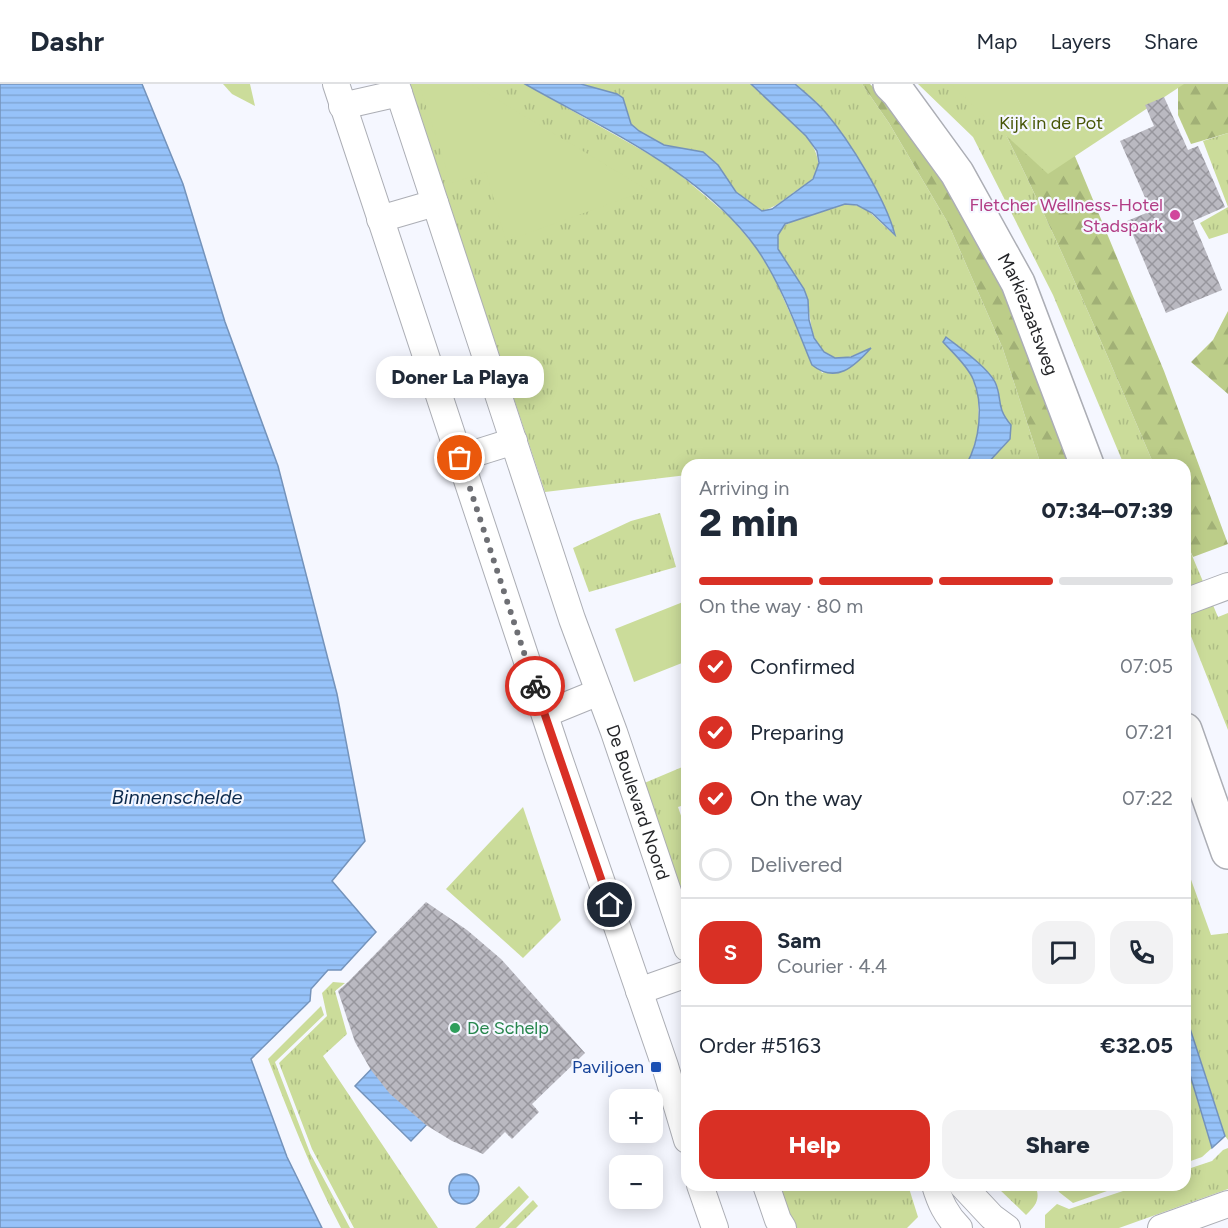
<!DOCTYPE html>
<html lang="en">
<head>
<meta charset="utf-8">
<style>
  body { margin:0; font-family:Figtree,sans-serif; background:#f2f2f3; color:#1f2937; height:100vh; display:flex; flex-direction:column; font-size:22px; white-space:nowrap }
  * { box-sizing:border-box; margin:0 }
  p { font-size:20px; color:#747a83 }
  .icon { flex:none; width:33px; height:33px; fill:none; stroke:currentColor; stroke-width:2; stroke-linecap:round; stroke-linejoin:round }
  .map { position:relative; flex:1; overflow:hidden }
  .sheet { position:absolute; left:681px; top:375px; width:510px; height:732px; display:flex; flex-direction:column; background:#fff; border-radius:18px; box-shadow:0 3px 15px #0003 }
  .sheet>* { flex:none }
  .buttons { position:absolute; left:609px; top:1005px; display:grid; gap:12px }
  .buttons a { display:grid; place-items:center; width:54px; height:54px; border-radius:12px; background:#fff; box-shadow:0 3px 15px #0003; font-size:30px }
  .pin { position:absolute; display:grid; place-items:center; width:51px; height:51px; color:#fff; margin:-26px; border:3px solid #fff; border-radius:50%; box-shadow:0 2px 6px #0007 }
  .courier { position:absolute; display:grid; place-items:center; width:60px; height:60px; margin:-30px; border:4px solid #d93025; border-radius:50%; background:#fff; color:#222; box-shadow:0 2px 8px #0007 }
  .bubble { position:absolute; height:42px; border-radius:18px; background:#fff; box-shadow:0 3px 15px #0003; font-size:20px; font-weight:800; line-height:42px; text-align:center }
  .headline em { font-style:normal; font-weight:800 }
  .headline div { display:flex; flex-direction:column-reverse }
  .headline { display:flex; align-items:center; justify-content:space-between; height:102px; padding:0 18px }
  h1 { font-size:39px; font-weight:800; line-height:45px }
  .bar { display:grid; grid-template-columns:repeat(4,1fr); gap:9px 6px; align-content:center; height:72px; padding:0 18px }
  .bar i { height:8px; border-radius:4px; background:#e0e1e3 }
  .bar .current { background:#d93025 }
  .bar p { grid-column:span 4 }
  .line { display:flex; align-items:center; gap:15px; padding:0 18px; border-top:2px solid #e0e1e3 }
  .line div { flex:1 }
  .round { display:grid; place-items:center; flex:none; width:63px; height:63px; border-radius:18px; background:#f2f2f3 }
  ol { padding:0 18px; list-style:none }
  li { display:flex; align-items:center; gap:18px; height:66px }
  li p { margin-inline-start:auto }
  li .icon { padding:6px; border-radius:50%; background:#d93025; color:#fff; stroke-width:4 }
  li:last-child { color:#747a83 }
  li i { width:33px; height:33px; border:3px solid #e0e1e3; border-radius:50% }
  .cta { display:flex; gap:12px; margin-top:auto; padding:12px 18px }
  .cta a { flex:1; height:69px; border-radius:18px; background:#d93025; color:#fff; font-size:24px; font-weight:800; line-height:69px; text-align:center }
  .cta a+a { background:#f2f2f3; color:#1f2937 }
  header { display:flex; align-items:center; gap:36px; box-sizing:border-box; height:84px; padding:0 30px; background:#fff; border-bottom:2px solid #e0e1e3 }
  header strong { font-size:28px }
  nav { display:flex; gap:33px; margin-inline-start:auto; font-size:21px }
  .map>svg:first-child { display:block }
</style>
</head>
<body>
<header>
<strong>Dashr</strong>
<nav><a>Map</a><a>Layers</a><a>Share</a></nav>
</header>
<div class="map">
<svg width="1228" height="1144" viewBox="0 0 1228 1144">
  <defs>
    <pattern id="grass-tufts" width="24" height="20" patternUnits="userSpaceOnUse" patternTransform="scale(1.5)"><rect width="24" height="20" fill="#cbdc9a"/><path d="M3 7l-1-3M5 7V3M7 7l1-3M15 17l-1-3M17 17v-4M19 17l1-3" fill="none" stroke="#aebd85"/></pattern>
    <pattern id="forest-firs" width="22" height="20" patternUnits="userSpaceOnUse" patternTransform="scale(1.5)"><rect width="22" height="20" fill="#bccd89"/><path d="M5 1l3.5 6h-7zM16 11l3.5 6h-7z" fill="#a1b076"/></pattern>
    <pattern id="water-rules" width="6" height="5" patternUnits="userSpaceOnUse" patternTransform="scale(1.5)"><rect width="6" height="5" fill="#96c2f9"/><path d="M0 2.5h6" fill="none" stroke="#81a7d5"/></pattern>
    <pattern id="building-cross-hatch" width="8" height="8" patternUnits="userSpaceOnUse" patternTransform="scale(1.5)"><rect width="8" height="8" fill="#bab9c1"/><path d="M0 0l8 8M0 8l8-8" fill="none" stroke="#97969d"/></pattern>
  </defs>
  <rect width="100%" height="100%" fill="#f5f7ff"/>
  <g fill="url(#grass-tufts)">
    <path d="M223,0h27l5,22 -23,-12z"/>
    <path d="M409,0h116l145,82 61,52 26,31 17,28 19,43 29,53 48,-24c-11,3 -24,12 -35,9 -29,-7 -22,-48 -31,-68 -8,-17 -29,-31 -26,-52 0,-4 3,-9 6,-12 3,-4 54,-21 61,-22 3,0 10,1 13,2 15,5 24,20 36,28 -8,-35 -45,-94 -68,-121 -9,-11 -21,-20 -31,-29h67l27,39 59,100 55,126 38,116h-55l24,-26 1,-14c-16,-19 -8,-26 -16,-43 -8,-15 -35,-33 -48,-45l25,40 6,18 1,33 -8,28 -5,9h-279v10l-142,17z"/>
    <path d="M581,0h170c19,18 88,66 61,95 -3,5 -10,8 -15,11 -11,8 -22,18 -35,21l-26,-19 -18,-27 -15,-13 -39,-7 -25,-14 -8,-7 -8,-26 -6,-4z"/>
    <path d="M918,0h62c65,124 119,252 174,381h-30l-71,-170 -80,-158z"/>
    <path d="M1228,49v100l-19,6 -9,-16 28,-16 -25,-66z"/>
    <path d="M660,429l16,54 -87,25 -16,-44 58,-27z"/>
    <path d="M1185,455l33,78 10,-4v117l-43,-109z"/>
    <path d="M687,681v39l-9,3 9,26v86l-45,-135z"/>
    <path d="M523,723l38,113 -38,38 -77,-69z"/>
    <path d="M1185,779l26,72 17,-2v207l-3,-4 -40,-123z"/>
    <path d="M333,898l12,1 -10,8 12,43 -24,22 115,172h-84l-42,-79 -33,-86 48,-47 -5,-23z"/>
    <path d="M321,922l3,9 -49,47 35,91 40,75h-9c-29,-55 -51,-112 -73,-169z"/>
    <path d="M1185,974l27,90 -10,9 -17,6z"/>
    <path d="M1228,1064v41l-109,39h-74v-13l12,-11 12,5 72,-24h44v-15l27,-9 11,-11z"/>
    <path d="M776,1101h132l10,32 -11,11h-115z"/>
    <path d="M1003,1101h32c6,14 1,20 -9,30l-27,-26z"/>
    <path d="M1056,1101h68l-51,18 -14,-11z"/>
    <path d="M519,1102l10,11 -30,31h-24z"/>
    <path d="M533,1116l5,6 -22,22h-11z"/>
  </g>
  <g fill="url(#forest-firs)">
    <path d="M862,0h8l50,50 69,113 81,218h-29l-38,-116 -55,-126 -59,-100z"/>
    <path d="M980,0h65l119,287 64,173 -35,13 -8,-18v-74h-31c-55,-129 -109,-257 -174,-381z"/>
    <path d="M1178,0h50v49l-37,11 -13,-29z"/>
    <path d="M1228,227v83l-37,-32 22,-22z"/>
  </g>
  <g fill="#cbdc9a">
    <path d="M419,0h52l177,106 -142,51 -20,-69 -35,11z"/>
    <path d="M950,0h234l-136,90z"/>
    <path d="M683,518l4,10v49l-53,21 -19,-53z"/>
  </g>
  <g fill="url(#water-rules)" stroke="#7493bb" stroke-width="1.5">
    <path d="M0,0h142l41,100 42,138 53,144 59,228 28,147 -33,40 44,51 -35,38h-13l-17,19 -1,12 -59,58 36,98 35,71h-322z"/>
    <path d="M525,0h56l36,10 6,4 8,26 8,7 25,14 39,7 15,13 18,27 26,19 10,-2 41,-30 6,-16 -2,-12 -11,-15 -55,-52h44c10,9 22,18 31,29 24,28 60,87 69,122l-23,-22 -15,-8 -12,-1 -60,20 -7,11v14l26,40 4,11 1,20 5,18 10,14 11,6 16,-1 20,-9c-17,19 -35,36 -59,17 -16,-39 -31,-81 -55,-116 -56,-78 -151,-119 -232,-165z"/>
    <path d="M946,253c14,11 41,30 49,45 8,17 0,24 16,43l-1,14 -24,26h-20c14,-24 18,-61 7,-86 -6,-14 -20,-26 -30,-37z"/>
    <path d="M1185,929l40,123 -13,12 -27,-90z"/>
    <path d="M378,978l54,57 -21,22 -56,-55z"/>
    <circle cx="464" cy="1105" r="15"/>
  </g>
  <g fill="url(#building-cross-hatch)">
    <path d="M1164,13l24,53 10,-4 27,61 -32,14 29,69 -56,23 -39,-92 24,-10 -31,-70 34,-15 -9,-21z"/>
    <path d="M426,818l41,28 34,29 84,94 -53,51 7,8 -27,27 -7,-7 -22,22 -31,-13 -26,-16 -36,-31 -19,-24 -16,-28 -17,-51 10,-9z"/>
  </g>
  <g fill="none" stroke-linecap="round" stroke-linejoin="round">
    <g stroke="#acaeb5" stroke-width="28">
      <g id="minor">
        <path d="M336,0l222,671 107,311 22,74"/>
        <path id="s1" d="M396,0l176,535 42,113 73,216"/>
        <path d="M342,22l57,-13"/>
        <path d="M380,135l55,-16"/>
        <path d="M460,374l54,-17"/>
        <path d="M1185,518l43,-16"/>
        <path d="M545,630l54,-22"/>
        <path d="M639,907l48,-17"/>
        <path d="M700,1101l15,43"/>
        <path d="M766,1101l12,35 5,8"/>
        <path d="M935,1101c5,17 11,30 24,43"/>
        <path d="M962,1101l30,32 15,11"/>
        <path d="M1161,1144l67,-24"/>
      </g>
    </g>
    <g stroke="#acaeb5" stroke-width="36">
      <g id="major">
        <path id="s2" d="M890,0l8,8 59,81 61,110 69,182"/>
        <path d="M1185,646l43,122"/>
      </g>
    </g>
    <use href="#minor" stroke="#fff" stroke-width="26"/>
    <use href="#major" stroke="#fff" stroke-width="33"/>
  </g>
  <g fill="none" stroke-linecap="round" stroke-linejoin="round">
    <path stroke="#6e6f74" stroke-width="6" stroke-dasharray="0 10.8" d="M460,374l75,228"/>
    <path stroke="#d93025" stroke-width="8" d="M535,602l75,219"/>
  </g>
  <circle fill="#d1479c" stroke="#f5f7ff" stroke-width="2" cx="1175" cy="131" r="6"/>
  <circle fill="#2e9e5b" stroke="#f5f7ff" stroke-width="2" cx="455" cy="944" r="6"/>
  <rect fill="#1a4fb4" stroke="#f5f7ff" stroke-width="2" x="650" y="977" width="12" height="12" rx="3"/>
  <g text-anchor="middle" stroke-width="4.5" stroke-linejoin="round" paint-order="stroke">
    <g font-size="18" fill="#485607" stroke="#f5f7ff">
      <text x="1051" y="45">Kijk in de Pot</text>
    </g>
    <g font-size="18" fill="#b23c85" stroke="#f5f7ff" text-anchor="end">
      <text x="1163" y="127">Fletcher Wellness-Hotel<tspan x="1163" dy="21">Stadspark</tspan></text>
    </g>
    <g font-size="18" fill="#252629" stroke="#f5f7ff">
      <text dy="6" stroke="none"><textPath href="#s2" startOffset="270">Markiezaatsweg</textPath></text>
      <text dy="6" stroke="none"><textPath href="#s1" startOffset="758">De Boulevard Noord</textPath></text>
    </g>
    <g font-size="18" fill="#27864d" stroke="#f5f7ff" text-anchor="start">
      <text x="467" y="950">De Schelp</text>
    </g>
    <g font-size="18" fill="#164399" stroke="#f5f7ff" text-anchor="end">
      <text x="644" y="989">Paviljoen</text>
    </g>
    <g font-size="20" font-style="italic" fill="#0b294c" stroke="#f5f7ff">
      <text x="177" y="720">Binnenschelde</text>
    </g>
  </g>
</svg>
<div class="buttons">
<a>+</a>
<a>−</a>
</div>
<div class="pin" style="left:460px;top:374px;background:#ea580c"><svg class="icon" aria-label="bag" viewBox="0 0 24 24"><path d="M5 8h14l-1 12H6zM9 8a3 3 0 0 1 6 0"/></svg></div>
<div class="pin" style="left:610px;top:821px;background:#1f2937"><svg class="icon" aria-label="home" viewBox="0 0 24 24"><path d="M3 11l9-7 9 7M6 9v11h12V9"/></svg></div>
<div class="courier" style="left:535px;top:602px"><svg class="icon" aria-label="bike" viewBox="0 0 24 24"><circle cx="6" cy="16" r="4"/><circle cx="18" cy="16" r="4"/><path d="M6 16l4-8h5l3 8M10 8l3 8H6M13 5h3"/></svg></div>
<div class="bubble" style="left:376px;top:272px;width:168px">Doner La Playa</div>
<section class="sheet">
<div class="headline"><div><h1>2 min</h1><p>Arriving in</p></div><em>07:34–07:39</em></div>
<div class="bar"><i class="current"></i><i class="current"></i><i class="current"></i><i></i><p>On the way · 80 m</p></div>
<ol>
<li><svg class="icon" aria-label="check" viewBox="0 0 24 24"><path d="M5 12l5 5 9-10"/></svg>Confirmed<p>07:05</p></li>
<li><svg class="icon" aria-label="check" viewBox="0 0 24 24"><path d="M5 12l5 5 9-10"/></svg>Preparing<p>07:21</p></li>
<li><svg class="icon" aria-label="check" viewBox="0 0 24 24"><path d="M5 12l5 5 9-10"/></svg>On the way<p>07:22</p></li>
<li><i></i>Delivered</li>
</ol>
<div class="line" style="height:108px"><b class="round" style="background:#d93025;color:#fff">S</b><div><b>Sam</b><p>Courier · 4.4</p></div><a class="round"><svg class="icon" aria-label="chat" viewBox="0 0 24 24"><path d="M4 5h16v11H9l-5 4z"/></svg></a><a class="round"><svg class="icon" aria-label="phone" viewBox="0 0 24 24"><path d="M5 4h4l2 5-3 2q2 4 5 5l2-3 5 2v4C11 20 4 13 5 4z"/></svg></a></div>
<div class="line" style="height:78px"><div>Order #5163</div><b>€32.05</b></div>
<div class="cta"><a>Help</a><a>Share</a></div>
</section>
</div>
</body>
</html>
